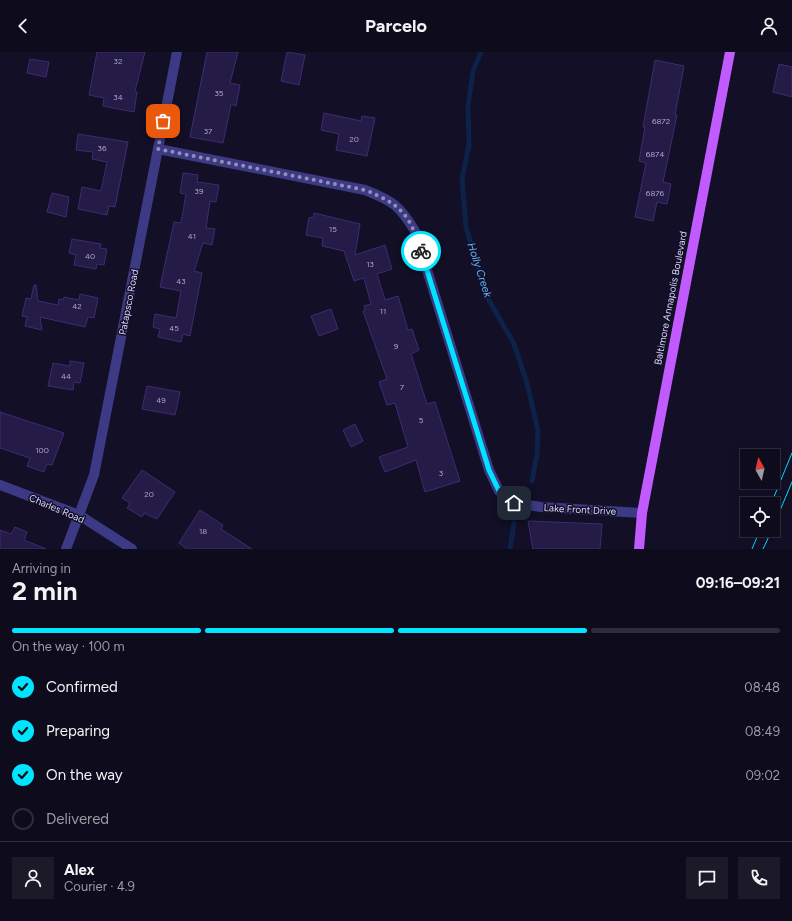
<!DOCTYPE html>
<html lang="en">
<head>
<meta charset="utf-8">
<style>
  body { margin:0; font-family:Figtree,sans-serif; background:#1c1929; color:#f1f3f6; height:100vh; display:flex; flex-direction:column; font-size:15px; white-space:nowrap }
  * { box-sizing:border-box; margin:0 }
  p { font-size:13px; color:#9b9ba3 }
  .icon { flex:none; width:22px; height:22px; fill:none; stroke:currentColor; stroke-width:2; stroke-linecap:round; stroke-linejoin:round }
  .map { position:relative; height:497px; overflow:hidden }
  .details { display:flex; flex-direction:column; background:#0e0b1c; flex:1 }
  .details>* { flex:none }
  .needle { width:26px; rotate:352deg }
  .tools { position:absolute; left:740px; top:397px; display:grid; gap:8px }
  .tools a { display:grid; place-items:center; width:40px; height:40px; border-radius:0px; background:#0e0b1c; box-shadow:0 4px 16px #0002,0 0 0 1px #2e2b3b; font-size:20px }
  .pin { position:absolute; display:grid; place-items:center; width:34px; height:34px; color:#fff; margin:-17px; border-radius:8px; box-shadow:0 2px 6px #0006 }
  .courier { position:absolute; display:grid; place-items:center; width:40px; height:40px; margin:-20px; border:3px solid #00e5ff; border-radius:50%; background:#fff; color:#222; box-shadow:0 1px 5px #0007 }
  .summary em { font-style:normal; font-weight:700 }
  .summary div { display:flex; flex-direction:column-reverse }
  .summary { display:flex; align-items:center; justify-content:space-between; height:68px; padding:0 12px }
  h1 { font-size:26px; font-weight:700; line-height:30px }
  .bar { display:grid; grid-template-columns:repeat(4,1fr); gap:6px 4px; align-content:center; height:48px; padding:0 12px }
  .bar i { height:5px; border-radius:3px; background:#2e2b3b }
  .bar .selected { background:#00e5ff }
  .bar p { grid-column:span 4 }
  .line { display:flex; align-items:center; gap:10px; padding:0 12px; border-top:1px solid #2e2b3b }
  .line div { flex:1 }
  .round { display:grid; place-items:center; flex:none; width:42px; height:42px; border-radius:0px; background:#1c1929 }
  ol { padding:0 12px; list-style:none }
  li { display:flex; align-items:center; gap:12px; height:44px }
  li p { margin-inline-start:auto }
  li .icon { padding:4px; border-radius:50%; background:#00e5ff; color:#111; stroke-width:4 }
  li:last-child { color:#9b9ba3 }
  li i { width:22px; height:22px; border:2px solid #2e2b3b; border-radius:50% }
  header { display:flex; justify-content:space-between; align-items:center; height:52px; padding:0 12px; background:#0e0b1c; font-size:18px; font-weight:700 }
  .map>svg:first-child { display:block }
</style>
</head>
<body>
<header><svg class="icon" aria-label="back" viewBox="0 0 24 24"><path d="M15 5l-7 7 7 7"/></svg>Parcelo<svg class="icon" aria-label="person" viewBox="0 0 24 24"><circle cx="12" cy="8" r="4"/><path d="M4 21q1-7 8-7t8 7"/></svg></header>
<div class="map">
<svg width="792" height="497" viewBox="0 0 792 497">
  <rect width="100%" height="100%" fill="#130f26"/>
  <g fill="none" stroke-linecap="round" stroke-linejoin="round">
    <g stroke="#0c2248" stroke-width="5">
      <path d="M481,0l-8,19 -5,35 1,39 -7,34 4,48 20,68 28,49 13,39 11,48 -1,23 -5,27"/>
      <path d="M510,497l4,-26"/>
    </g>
  </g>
  <g fill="#241b47" stroke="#3b2d73">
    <path d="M97,0h48l-10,39 2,1 -3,20 -31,-6 1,-8 -15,-3z"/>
    <path d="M207,0h31l-8,31 10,2 -4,21 -5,-2 -8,39 -33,-6z"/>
    <path d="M287,0l18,3 -6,30 -18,-4z"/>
    <path d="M30,7l19,3 -3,15 -19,-4z"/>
    <path d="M655,8l29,6 -9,49h2l-14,67 8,2 -4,20 -10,-2 -4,19 -18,-4 11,-54 -7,-2 6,-34h-2z"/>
    <path d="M779,12l13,3v30l-19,-5z"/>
    <path d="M324,61l37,8 1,-5 13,2 -8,38 -31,-6 3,-16 -18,-4z"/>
    <path d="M78,82l50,8 -13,65 -6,-1 -2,9 -29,-6 4,-22 19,4 6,-29 -15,-3 1,-7 -17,-2z"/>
    <path d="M183,121l15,2 -1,7 22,3 -3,17 -6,-1 -4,27 9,1 -3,16 -9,-2 -9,28 8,2 -12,63 -7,-2 -2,8 -23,-5 2,-8 -7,-2 2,-13 21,4 5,-27 -21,-4 14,-65 7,1 5,-29 -6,-1z"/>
    <path d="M52,141l17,4 -3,20 -19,-5z"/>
    <path d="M314,161l46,11 -5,31 30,-10 7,24 -15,5 8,26 13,-4 10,34 4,-1 7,21 -8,4 16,50 8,-2 25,79 -35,11 -9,-32 -31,12 -6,-15 29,-10 -13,-44 -8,2 -8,-23 8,-3 -24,-68 2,-1 -1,-4 7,-2 -7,-26 -10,3 -10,-30 -22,-5 1,-8 -17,-3 3,-17 5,-1z"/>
    <path d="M72,187l29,5 -1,4 7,1 -3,16 -7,-1 -1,5 -22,-4 2,-10 -7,-2z"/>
    <path d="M34,233h2l2,16 20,4 1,-6 4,1 1,-3 15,3 1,-6 18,4 -4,20 -6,-1 -3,10 -45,-10 2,13 -17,-4 2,-9 -5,-1 4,-18 5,1z"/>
    <path d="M331,257l7,20 -19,7 -8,-20z"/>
    <path d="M70,309l14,2 -4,20 -6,-1 -1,8 -25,-4 5,-23 17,3z"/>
    <path d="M147,334l33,6 -5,23 -33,-6z"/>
    <path d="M0,360l64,21 -12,32 -5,-1 -3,8 -17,-6 3,-8 -30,-10z"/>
    <path d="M355,372l8,17 -12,6 -8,-17z"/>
    <path d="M142,418l33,22 -18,27 -13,-6 -2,4 -15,-9 3,-5 -8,-5z"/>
    <path d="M200,458l23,15 -2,4 31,20h-65l-8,-6z"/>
    <path d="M528,469l74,3 -2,25h-67z"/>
    <path d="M15,475l12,5 -3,8 22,9h-46v-19l11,4z"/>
  </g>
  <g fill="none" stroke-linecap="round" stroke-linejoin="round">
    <g stroke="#3d3a85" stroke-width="10">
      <path d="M158,97l207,41c28,11 34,15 50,41l74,239 10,21 15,12 27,4 101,6"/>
      <path d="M0,433l79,30 53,34"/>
      <path d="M66,497l28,-74 83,-423"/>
    </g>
    <path stroke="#c25bff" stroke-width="10" d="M639,497l3,-36 88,-461"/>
    <g stroke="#00e5ff" stroke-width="1">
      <path d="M771,452l21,-51"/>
      <path d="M773,475l19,-45"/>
      <path d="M752,497l8,-19"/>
      <path d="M763,497l9,-19"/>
    </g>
  </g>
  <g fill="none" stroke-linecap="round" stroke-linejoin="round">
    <path stroke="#948fb3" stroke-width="4" stroke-dasharray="0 7.2" d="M163,69l-5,28 207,41c35,14 45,24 56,61"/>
    <path stroke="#00e5ff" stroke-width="5" d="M421,199l68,219 10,21 15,12"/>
  </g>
  <g text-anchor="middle" stroke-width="3" stroke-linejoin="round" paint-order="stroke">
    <g font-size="8" fill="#aca6d1">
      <text x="118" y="12">32</text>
      <text x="219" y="44">35</text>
      <text x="118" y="48">34</text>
      <text x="661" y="72">6872</text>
      <text x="208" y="82">37</text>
      <text x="354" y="90">20</text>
      <text x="102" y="99">36</text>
      <text x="655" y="105">6874</text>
      <text x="199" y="142">39</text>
      <text x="655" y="144">6876</text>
      <text x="333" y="180">15</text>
      <text x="192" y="187">41</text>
      <text x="90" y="207">40</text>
      <text x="370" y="215">13</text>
      <text x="181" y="232">43</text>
      <text x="77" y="257">42</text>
      <text x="383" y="262">11</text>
      <text x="174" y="279">45</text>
      <text x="396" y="297">9</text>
      <text x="66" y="327">44</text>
      <text x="402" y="338">7</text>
      <text x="161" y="351">49</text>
      <text x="421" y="371">5</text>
      <text x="42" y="401">100</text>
      <text x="441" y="424">3</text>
      <text x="149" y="445">20</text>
      <text x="203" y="482">18</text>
    </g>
    <g font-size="10" fill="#d9d4ff" stroke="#130f26">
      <text transform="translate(670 246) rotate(-79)" y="4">Baltimore Annapolis Boulevard</text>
      <text transform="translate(128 250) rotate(-79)" y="4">Patapsco Road</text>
      <text transform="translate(57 456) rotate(23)" y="4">Charles Road</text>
      <text transform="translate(580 457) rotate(3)" y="4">Lake Front Drive</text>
    </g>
    <g font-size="11" font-style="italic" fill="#62b6ff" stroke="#130f26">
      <text transform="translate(480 218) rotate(72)" y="4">Holly Creek</text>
    </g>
  </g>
</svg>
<div class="tools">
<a><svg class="needle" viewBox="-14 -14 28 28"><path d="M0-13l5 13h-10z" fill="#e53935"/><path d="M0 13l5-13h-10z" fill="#9b9ba3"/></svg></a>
<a><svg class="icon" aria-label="locate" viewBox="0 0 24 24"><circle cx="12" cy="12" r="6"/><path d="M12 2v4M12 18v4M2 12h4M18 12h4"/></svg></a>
</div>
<div class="pin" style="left:163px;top:69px;background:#ea580c"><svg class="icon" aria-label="bag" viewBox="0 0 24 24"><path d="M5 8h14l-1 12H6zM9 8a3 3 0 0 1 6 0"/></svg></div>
<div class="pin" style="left:514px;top:451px;background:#1f2937"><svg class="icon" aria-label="home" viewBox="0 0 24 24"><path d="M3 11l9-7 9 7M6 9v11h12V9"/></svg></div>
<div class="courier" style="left:421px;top:199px"><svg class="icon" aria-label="bike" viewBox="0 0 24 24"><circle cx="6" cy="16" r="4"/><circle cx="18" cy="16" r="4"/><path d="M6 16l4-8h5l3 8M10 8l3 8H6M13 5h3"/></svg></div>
</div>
<section class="details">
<div class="summary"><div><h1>2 min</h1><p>Arriving in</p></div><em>09:16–09:21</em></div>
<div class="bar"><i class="selected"></i><i class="selected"></i><i class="selected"></i><i></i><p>On the way · 100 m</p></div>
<ol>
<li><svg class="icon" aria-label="check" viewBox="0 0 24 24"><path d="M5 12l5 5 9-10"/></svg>Confirmed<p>08:48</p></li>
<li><svg class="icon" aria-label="check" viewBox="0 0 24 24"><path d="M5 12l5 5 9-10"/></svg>Preparing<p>08:49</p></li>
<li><svg class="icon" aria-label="check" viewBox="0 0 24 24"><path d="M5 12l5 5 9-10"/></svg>On the way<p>09:02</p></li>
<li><i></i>Delivered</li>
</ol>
<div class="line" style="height:72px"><a class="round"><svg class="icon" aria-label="person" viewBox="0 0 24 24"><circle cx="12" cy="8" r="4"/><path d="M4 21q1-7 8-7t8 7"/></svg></a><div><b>Alex</b><p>Courier · 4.9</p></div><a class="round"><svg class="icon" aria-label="chat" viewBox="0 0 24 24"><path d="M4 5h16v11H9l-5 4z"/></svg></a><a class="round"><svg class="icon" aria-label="phone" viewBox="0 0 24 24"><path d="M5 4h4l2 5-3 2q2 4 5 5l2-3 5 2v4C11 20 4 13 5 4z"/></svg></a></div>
</section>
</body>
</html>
